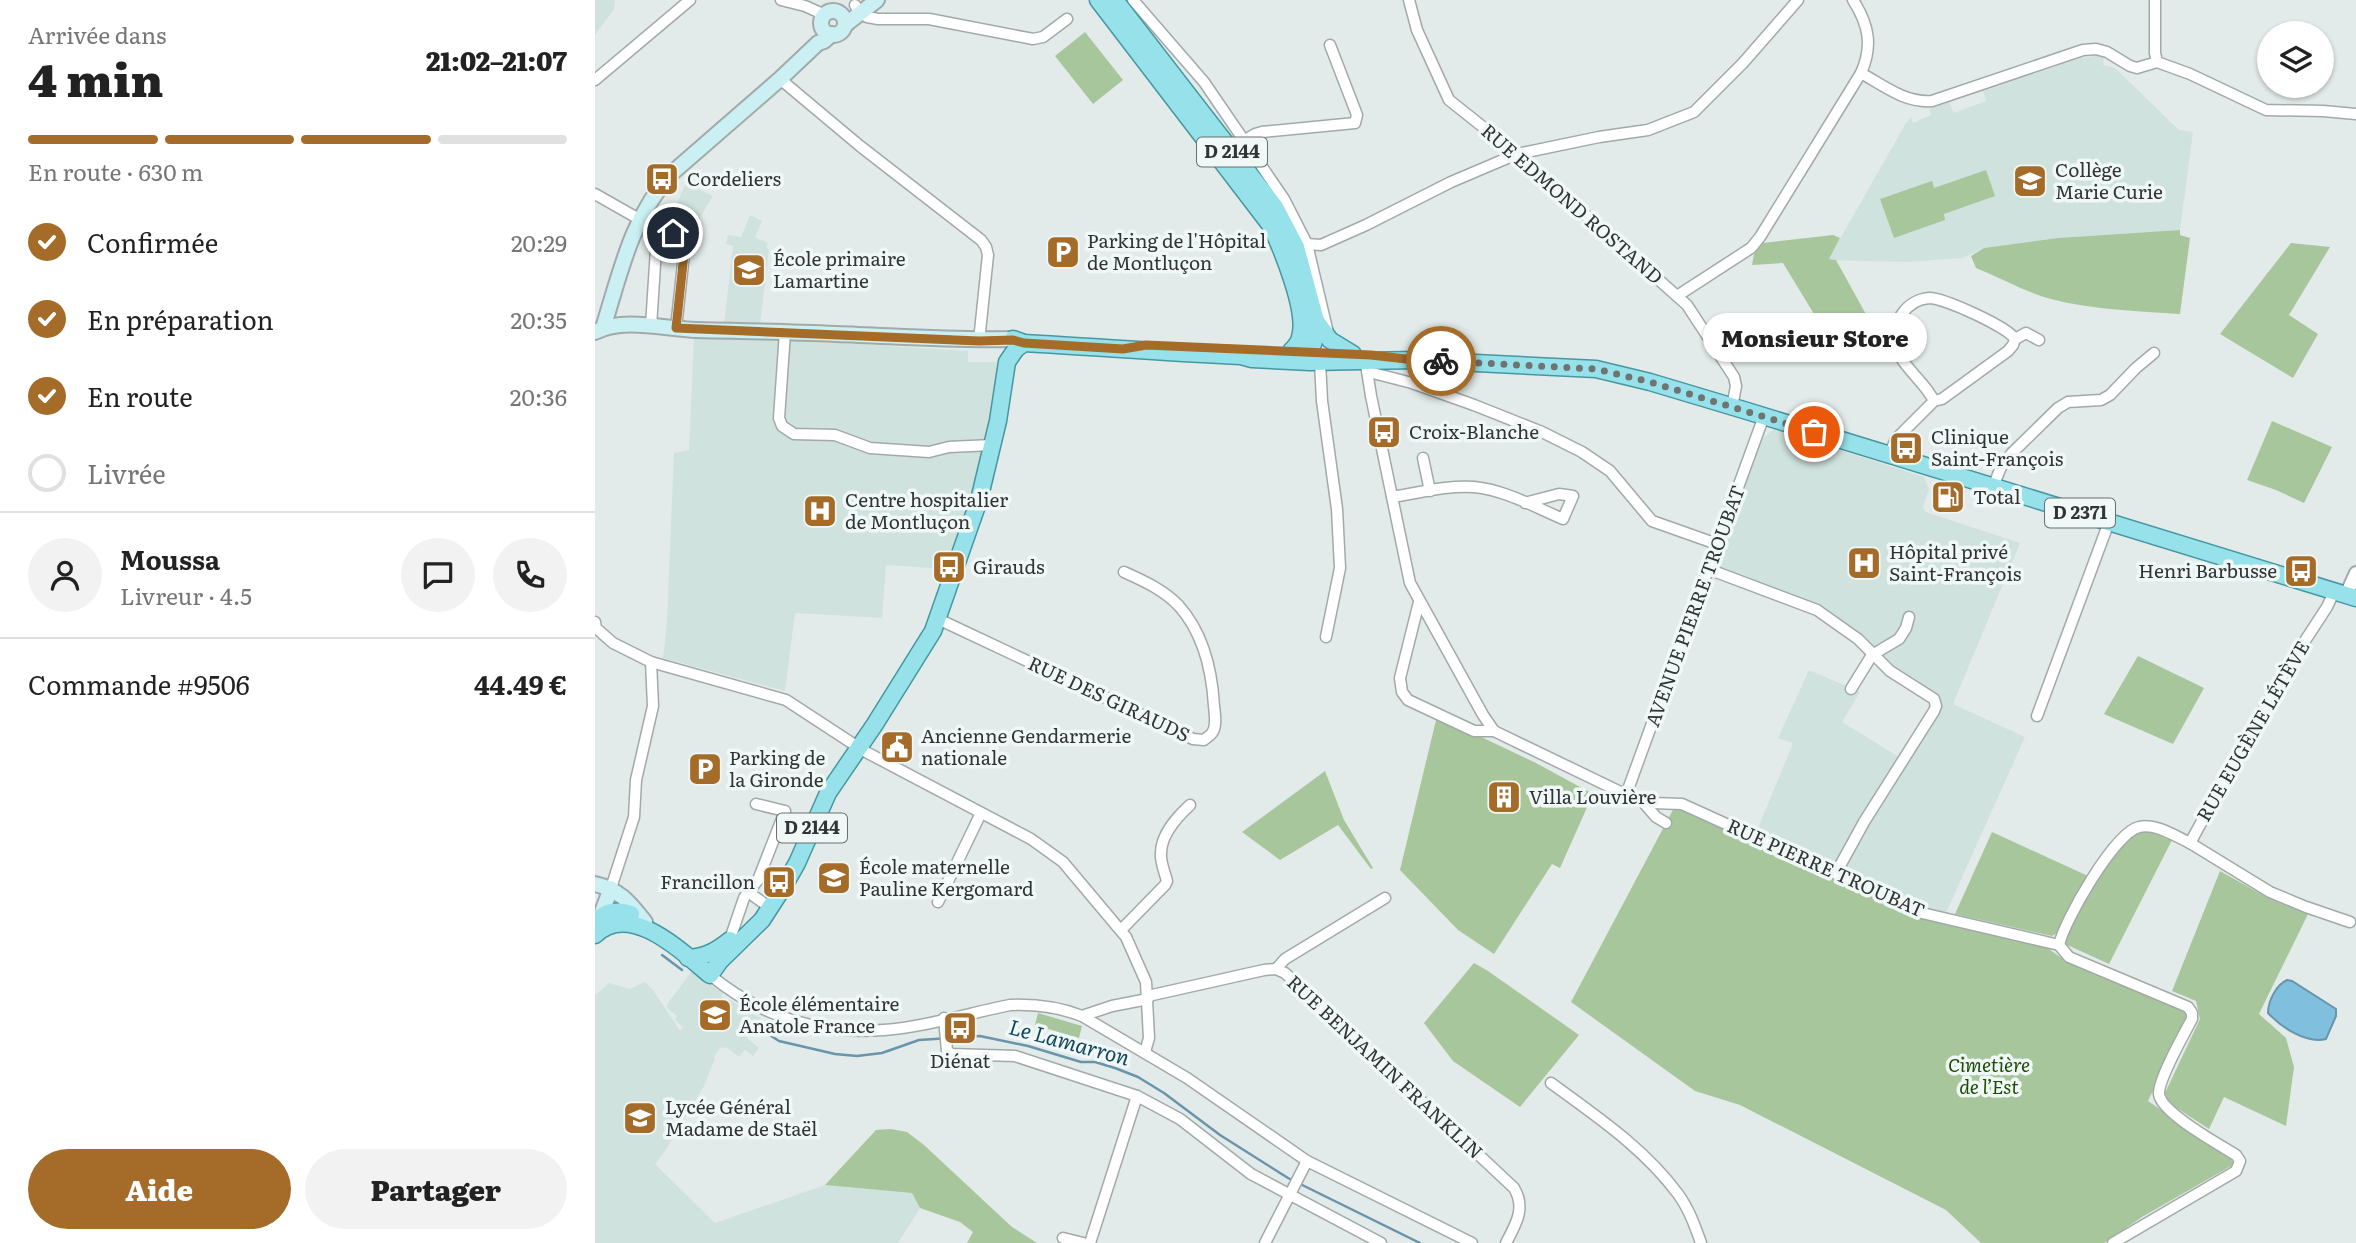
<!DOCTYPE html>
<html lang="fr">
<head>
<meta charset="utf-8">
<style>
  body { margin:0; font-family:Literata,serif; background:#f2f2f2; color:#222; height:100vh; display:flex; flex-direction:column; font-size:26px; white-space:nowrap }
  * { box-sizing:border-box; margin:0 }
  p { font-size:23px; color:#767676 }
  .icon { flex:none; width:38px; height:38px; fill:none; stroke:currentColor; stroke-width:2; stroke-linecap:round; stroke-linejoin:round }
  .map { position:relative; flex:1; overflow:hidden }
  .drawer { display:flex; flex-direction:column; background:#fff; width:595px }
  .drawer>* { flex:none }
  .buttons { position:absolute; left:1662px; top:21px; display:grid; gap:14px }
  .buttons a { display:grid; place-items:center; width:77px; height:77px; border-radius:50%; background:#fff; box-shadow:0 2px 5px #0004; font-size:35px }
  .pin { position:absolute; display:grid; place-items:center; width:60px; height:60px; color:#fff; margin:-30px; border:4px solid #fff; border-radius:50%; box-shadow:0 2px 7px #0007 }
  .courier { position:absolute; display:grid; place-items:center; width:70px; height:70px; margin:-35px; border:5px solid #a46c28; border-radius:50%; background:#fff; color:#222; box-shadow:0 2px 9px #0007 }
  .bubble { position:absolute; height:49px; border-radius:24px; background:#fff; box-shadow:0 2px 5px #0004; font-size:23px; font-weight:800; line-height:49px; text-align:center }
  .headline em { font-style:normal; font-weight:800 }
  .headline div { display:flex; flex-direction:column-reverse }
  .headline { display:flex; align-items:center; justify-content:space-between; height:119px; padding:0 28px }
  h1 { font-size:46px; font-weight:800; line-height:52px }
  .bar { display:grid; grid-template-columns:repeat(4,1fr); gap:10px 7px; align-content:center; height:84px; padding:0 28px }
  .bar i { height:9px; border-radius:5px; background:#e0e0e0 }
  .bar .active { background:#a46c28 }
  .bar p { grid-column:span 4 }
  .line { display:flex; align-items:center; gap:18px; padding:0 28px; border-top:2px solid #e0e0e0 }
  .line div { flex:1 }
  .round { display:grid; place-items:center; flex:none; width:74px; height:74px; border-radius:37px; background:#f2f2f2 }
  ol { padding:0 28px; list-style:none }
  li { display:flex; align-items:center; gap:21px; height:77px }
  li p { margin-inline-start:auto }
  li .icon { padding:7px; border-radius:50%; background:#a46c28; color:#fff; stroke-width:4 }
  li:last-child { color:#767676 }
  li i { width:38px; height:38px; border:4px solid #e0e0e0; border-radius:50% }
  .cta { display:flex; gap:14px; margin-top:auto; padding:14px 28px }
  .cta a { flex:1; height:80px; border-radius:42px; background:#a46c28; color:#fff; font-size:28px; font-weight:800; line-height:80px; text-align:center }
  .cta a+a { background:#f2f2f2; color:#222 }
  main { display:flex; flex:1; min-height:0 }
  .map>svg:first-child { display:block }
</style>
</head>
<body>
<main>
<section class="drawer">
<div class="headline"><div><h1>4 min</h1><p>Arrivée dans</p></div><em>21:02–21:07</em></div>
<div class="bar"><i class="active"></i><i class="active"></i><i class="active"></i><i></i><p>En route · 630 m</p></div>
<ol>
<li><svg class="icon" aria-label="check" viewBox="0 0 24 24"><path d="M5 12l5 5 9-10"/></svg>Confirmée<p>20:29</p></li>
<li><svg class="icon" aria-label="check" viewBox="0 0 24 24"><path d="M5 12l5 5 9-10"/></svg>En préparation<p>20:35</p></li>
<li><svg class="icon" aria-label="check" viewBox="0 0 24 24"><path d="M5 12l5 5 9-10"/></svg>En route<p>20:36</p></li>
<li><i></i>Livrée</li>
</ol>
<div class="line" style="height:126px"><a class="round"><svg class="icon" aria-label="person" viewBox="0 0 24 24"><circle cx="12" cy="8" r="4"/><path d="M4 21q1-7 8-7t8 7"/></svg></a><div><b>Moussa</b><p>Livreur · 4.5</p></div><a class="round"><svg class="icon" aria-label="chat" viewBox="0 0 24 24"><path d="M4 5h16v11H9l-5 4z"/></svg></a><a class="round"><svg class="icon" aria-label="phone" viewBox="0 0 24 24"><path d="M5 4h4l2 5-3 2q2 4 5 5l2-3 5 2v4C11 20 4 13 5 4z"/></svg></a></div>
<div class="line" style="height:91px"><div>Commande #9506</div><b>44.49 €</b></div>
<div class="cta"><a>Aide</a><a>Partager</a></div>
</section>
<div class="map">
<svg width="1761" height="1243" viewBox="0 0 1761 1243">
  <rect width="100%" height="100%" fill="#e2ebe9"/>
  <g fill="#d0e2de">
    <path d="M0,0h20l-1,9 -19,26z"/>
    <path d="M1499,56l10,1 -1,8 12,3 64,62 14,2 -13,98 -122,8 -74,10 -22,10 -54,4 -80,-2 78,-137 5,-6 2,6 18,-8 -2,-6 20,-7 5,11 32,-12 -3,-10 94,-32z"/>
    <path d="M91,183l27,13 -22,37 -31,-14 3,-4 4,1 2,-4 6,4 6,-10 -4,-3z"/>
    <path d="M155,215l12,6 -7,16 13,6 -2,4 3,2 -9,75h-36l9,-78 -7,-2 2,-9 13,2z"/>
    <path d="M99,337l98,3 176,11v11h29l-4,53 -21,87 -25,67 -61,-4 -4,53 -87,-5 -10,78 -122,-33 4,-35 7,-170 15,-3z"/>
    <path d="M1179,429l150,48 5,12 -6,18 3,5 94,31 -67,161 72,33 -79,176 -26,-6 -164,-74 37,-90 -15,-5 31,-68 51,22 -18,30 57,35 39,-61 -30,-18 -91,-74 -103,-37 26,-74 22,-54z"/>
    <path d="M97,971l30,22v5l3,3 5,-1 32,19 -15,19 12,10 -6,8 -8,-6 -6,7 -13,-10 -7,2 -5,8 1,1 -11,28 -39,65 -10,13 60,59 110,-38 87,8 8,15 -22,35h-303v-248l14,-12 21,6 15,-7 8,8 27,41 3,-4 -8,-7 2,-4 -10,-8 1,-5z"/>
  </g>
  <g fill="#a8c69c">
    <path d="M490,32l38,48 -30,24 -38,-48z"/>
    <path d="M1391,170l9,26 -51,18 1,6 -51,18 -14,-39 52,-18 2,7z"/>
    <path d="M1585,230v5l10,3 -10,76c-43,-3 -87,-4 -129,-15 -26,-7 -50,-21 -75,-31l-5,-12 13,-8 74,-10z"/>
    <path d="M1238,235l7,3 -11,21 7,1 37,67 -42,15 -48,-79 -31,2 2,-11 9,-11z"/>
    <path d="M1696,243l39,4 -41,68 29,19 -25,44 -73,-44z"/>
    <path d="M1677,421l60,26 -28,56 -28,-13 -29,-10z"/>
    <path d="M1543,656l66,32 -31,56 -69,-30z"/>
    <path d="M842,716l99,47 57,31 -33,74 -8,-4 -58,90 -36,-24 -58,-60z"/>
    <path d="M730,771l19,49 29,48 -2,1 -33,-44 -58,35 -38,-28z"/>
    <path d="M1080,806l245,110 125,30 15,11 126,54 2,6 -40,84 82,56 3,6 -2,3 -89,51 -38,26h-123l-35,-33 -206,-105 -45,-14 -124,-89z"/>
    <path d="M1547,830l11,1 19,9 -63,124 -44,-20 1,-11 30,-53 24,-33 12,-13z"/>
    <path d="M1397,832l96,44 -31,57 -5,3 -97,-22z"/>
    <path d="M1625,871l50,28 38,15 -49,100 27,24 8,29 -8,59 -62,-29 -15,32 -40,-26 -4,-10 35,-74 -4,-18 -24,-10z"/>
    <path d="M879,963l14,8 91,64 -59,72 -67,-46 -29,-38z"/>
    <path d="M443,1013l44,13 -3,12 -44,-13z"/>
    <path d="M296,1129l16,3 17,13 88,82 25,16h-70l6,-11 -13,-10 -40,-14 -8,-15 -87,-8 51,-55z"/>
  </g>
  <path fill="#81bfde" stroke="#6995ab" stroke-width="2" d="M1692,980l5,1 44,28v7l-10,23c-20,5 -45,-12 -58,-26 0,-12 8,-28 19,-33z"/>
  <g fill="none" stroke-linecap="round" stroke-linejoin="round">
    <g stroke="#6995ab" stroke-width="2.5">
      <path d="M67,955l20,15"/>
      <path d="M161,1026l23,15 56,13 22,2 25,-3 37,-13 61,-4 48,10 53,16h14l20,6 23,9 26,16 56,42 68,43 132,65"/>
    </g>
    <g stroke="#a2aaa9" stroke-width="13">
      <g id="minor">
        <path d="M186,0l24,6 20,9"/>
        <path d="M538,0l71,82 80,117 23,45 21,89"/>
        <path d="M814,0l8,30 32,70 68,54 170,151 47,72 2,9 -4,21"/>
        <path d="M1560,0v53l2,9 33,12 76,36 57,1 33,3"/>
        <path d="M260,5l5,8 7,4 11,2h51l104,20 10,-2 24,-18"/>
        <path d="M1266,73c23,13 44,30 71,28l151,-51 13,-1 11,3 23,14 7,2 20,-6"/>
        <path d="M185,79l80,67 121,94 5,7 2,8 -9,86"/>
        <path d="M0,80l95,-80"/>
        <path d="M650,140l10,-6 7,-2 93,-9 2,-8 -27,-70"/>
        <path d="M0,194l44,25"/>
        <path d="M712,244l14,1 45,-20 85,-43 66,-28 82,-17 49,-7 46,-18 49,-49 55,-63"/>
        <path d="M1082,296l74,-48 9,-11 101,-164c12,-27 8,-48 -8,-73"/>
        <path d="M56,326l6,-92 3,-3 26,5 -10,92"/>
        <path d="M190,332l-6,86 3,8 12,8 41,1 35,13 59,4 20,-5 43,-2"/>
        <path d="M1420,339l11,-6 13,7"/>
        <path d="M770,358l6,38 39,187 73,132 11,16 141,68 17,4 30,1 240,109 137,32 10,12 119,50 4,6v6c-8,15 -34,61 -33,75 2,19 61,51 77,61l4,6 -4,10 -123,72"/>
        <path d="M725,362l2,39 15,108 3,59 -14,69"/>
        <path d="M778,373l39,10 62,22 68,27 40,20 28,19 42,50 65,23"/>
        <path d="M1294,455l7,-16 38,-38 8,-2 66,-48 5,-6 2,-6c-7,-12 -71,-41 -86,-41 -11,1 -21,7 -27,16 -7,9 -10,19 -7,30 6,23 29,36 39,57"/>
        <path d="M828,458l7,33"/>
        <path d="M1398,487l8,-20 11,-14 46,-45 10,-6 33,-2 9,-5 26,-27 18,-15"/>
        <path d="M797,497c27,-4 55,-12 82,-10 31,3 61,20 89,32l10,-23 -14,-2 -34,9"/>
        <path d="M1113,569l109,41 41,29 32,32 44,28 2,7 -2,5 -70,111 -28,51"/>
        <path d="M824,602l-19,76 2,14 6,8 66,31h20"/>
        <path d="M343,619l255,120 11,1c3,-3 6,-4 8,-7 5,-7 3,-18 2,-27 -2,-35 -10,-72 -35,-100 -15,-16 -35,-25 -55,-34"/>
        <path d="M0,622l1,6 17,15 38,19 135,38 78,51 167,88 32,23 63,75 20,45 3,56 -4,14"/>
        <path d="M1256,689l21,-34 27,-16 7,-11 3,-11"/>
        <path d="M1442,716l72,-194"/>
        <path d="M1031,795l138,-379"/>
        <path d="M1048,802l13,15 10,6"/>
        <path d="M1595,843l80,49 36,15 44,15"/>
        <path d="M16,888l23,-71 2,-37 17,-74 -2,-44"/>
        <path d="M153,892l10,-12 27,-69 -29,-7"/>
        <path d="M343,902l43,-89"/>
        <path d="M526,930l44,-45 2,-4c-2,-8 -7,-19 -6,-28 0,-19 16,-36 29,-48"/>
        <path d="M135,939l14,-41 4,-6 21,15"/>
        <path d="M1464,945c5,-24 56,-113 80,-118 17,-4 36,9 51,16l92,-167 45,-69 7,-15"/>
        <path d="M681,969l9,-10 100,-61"/>
        <path d="M115,975c50,41 108,60 174,55 40,-3 86,-17 126,-25 24,-1 49,2 72,11l30,-10 36,-7"/>
        <path d="M553,996l116,-26 12,-1 9,4 229,215c12,20 2,36 -8,55"/>
        <path d="M487,1016l105,62 120,83 165,82"/>
        <path d="M349,1018l3,33 5,3 63,2 122,40 43,23 71,55 130,69"/>
        <path d="M956,1083c45,33 93,65 127,111 11,15 17,32 23,49"/>
        <path d="M468,1238l20,5"/>
        <path d="M495,1243l47,-147"/>
        <path d="M670,1243l42,-82"/>
      </g>
    </g>
    <g stroke="#a2aaa9" stroke-width="16">
      <path id="tertiary" d="M1751,595l10,-22"/>
    </g>
    <g stroke="#a2aaa9" stroke-width="18">
      <g id="secondary">
        <circle cx="238" cy="23" r="12"/>
        <path d="M250,25l32,-25"/>
        <path d="M8,328c18,-57 28,-110 69,-155l108,-94 38,-36 6,-2 8,-7"/>
        <path d="M0,332c29,-15 69,-3 101,-2 47,1 93,2 140,4 59,2 118,7 177,5"/>
        <path d="M0,884c25,6 34,18 50,38"/>
        <path d="M6,915l10,-27"/>
      </g>
    </g>
    <g stroke="#4697a1" stroke-width="19">
      <g id="primary">
        <path d="M503,0l173,226c11,24 37,86 29,111 -1,6 -5,10 -9,14"/>
        <path d="M520,0l160,207 21,40 20,74 14,19 23,14"/>
        <path d="M418,339l11,4c73,4 145,10 217,13l11,3 58,3 105,-2 181,9 54,13 97,29 609,187"/>
        <path d="M694,356c25,1 27,-14 27,-35"/>
        <path d="M0,923c9,-12 22,-14 36,-9"/>
        <path d="M0,935c35,-35 87,17 115,40l10,-14 42,-41 22,-34 13,-23 31,-70 47,-69 58,-93 46,-131 19,-79 9,-59 9,-13 8,-6"/>
        <path d="M93,958c18,-1 28,-7 42,-18"/>
      </g>
    </g>
    <use href="#minor" stroke="#fff" stroke-width="10"/>
    <use href="#tertiary" stroke="#fff" stroke-width="12"/>
    <use href="#secondary" stroke="#cbf0f4" stroke-width="14"/>
    <use href="#primary" stroke="#97e1ea" stroke-width="16"/>
  </g>
  <g fill="none" stroke-linecap="round" stroke-linejoin="round">
    <path stroke="#6f7473" stroke-width="7" stroke-dasharray="0 12.6" d="M846,361l155,8 54,13 164,50"/>
    <path stroke="#a46c28" stroke-width="9" d="M78,233l13,3 -10,92 303,13 34,-1 11,3 99,6 23,-4 225,10 44,5 26,1"/>
  </g>
  <defs>
    <g id="bus-square" transform="scale(1.75)"><rect x="-9" y="-9" width="18" height="18" rx="4" fill="#a46c28" stroke="#eff8f6"/><path d="M-5-6H5V4H4V6H2V4H-2V6H-4V4H-5ZM-3.5-4V0h7V-4ZM-3.5 1.2v1.5H-2V1.2ZM2 1.2v1.5H3.5V1.2Z" fill="#fff"/></g>
    <g id="school-square" transform="scale(1.75)"><rect x="-9" y="-9" width="18" height="18" rx="4" fill="#a46c28" stroke="#eff8f6"/><path d="M0-5L7-2L0 1L-7-2ZM-4 1L0 2.5L4 1V4Q0 6-4 4Z" fill="#fff"/></g>
    <g id="parking-square" transform="scale(1.75)"><rect x="-9" y="-9" width="18" height="18" rx="4" fill="#a46c28" stroke="#eff8f6"/><path d="M-3.5-5.5H1a3.5 3.5 0 0 1 0 7H-1V5.5H-3.5ZM-1-3.4V-.6H.8a1.4 1.4 0 0 0 0-2.8Z" fill="#fff"/></g>
    <g id="fuel-square" transform="scale(1.75)"><rect x="-9" y="-9" width="18" height="18" rx="4" fill="#a46c28" stroke="#eff8f6"/><path d="M-5.5-6h7V0h2V4h1.3V-2.5L3-4.5l.8-.8L6-3V5H2.5V1h-1V6h-7ZM-4.2-4.7v3.2H.2V-4.7Z" fill="#fff"/></g>
    <g id="hospital-square" transform="scale(1.75)"><rect x="-9" y="-9" width="18" height="18" rx="4" fill="#a46c28" stroke="#eff8f6"/><path d="M-5-5h3v3.5h4V-5h3V5h-3V1.5h-4V5h-3Z" fill="#fff"/></g>
    <g id="civic-square" transform="scale(1.75)"><rect x="-9" y="-9" width="18" height="18" rx="4" fill="#a46c28" stroke="#eff8f6"/><path d="M-.6-6.5H3V-4.5H.6V-3L4-1V1h2V6H-6V1h2V-1L-.6-3ZM-1.2 2.5V6h2.4V2.5Z" fill="#fff"/></g>
    <g id="building-square" transform="scale(1.75)"><rect x="-9" y="-9" width="18" height="18" rx="4" fill="#a46c28" stroke="#eff8f6"/><path d="M-4-6H4V6H1V3H-1V6H-4ZM-2.5-4.3h1.7v1.8h-1.7ZM.8-4.3h1.7v1.8H.8ZM-2.5-1h1.7V.8h-1.7ZM.8-1h1.7V.8H.8Z" fill="#fff"/></g>
  </defs>
  <g fill-rule="evenodd">
    <use href="#bus-square" x="67" y="179"/>
    <use href="#school-square" x="1435" y="181"/>
    <use href="#parking-square" x="468" y="252"/>
    <use href="#school-square" x="154" y="270"/>
    <use href="#bus-square" x="789" y="432"/>
    <use href="#bus-square" x="1311" y="448"/>
    <use href="#fuel-square" x="1353" y="497"/>
    <use href="#hospital-square" x="225" y="511"/>
    <use href="#hospital-square" x="1269" y="563"/>
    <use href="#bus-square" x="354" y="567"/>
    <use href="#bus-square" x="1706" y="571"/>
    <use href="#civic-square" x="302" y="747"/>
    <use href="#parking-square" x="110" y="769"/>
    <use href="#building-square" x="909" y="797"/>
    <use href="#school-square" x="239" y="878"/>
    <use href="#bus-square" x="184" y="882"/>
    <use href="#school-square" x="120" y="1015"/>
    <use href="#bus-square" x="365" y="1028"/>
    <use href="#school-square" x="45" y="1118"/>
  </g>
  <g text-anchor="middle" stroke-width="7" stroke-linejoin="round" paint-order="stroke">
    <g fill="#eff8f6" stroke="#6a6f6e" stroke-width="2">
      <rect x="602" y="137.5" width="70" height="29" rx="5"/>
      <rect x="1450" y="498.5" width="70" height="29" rx="5"/>
      <rect x="182" y="813.5" width="70" height="29" rx="5"/>
    </g>
    <g font-size="18" font-weight="bold" fill="#313434">
      <text x="637" y="158">D 2144</text>
      <text x="1485" y="519">D 2371</text>
      <text x="217" y="834">D 2144</text>
    </g>
    <g font-size="19" fill="#313434" stroke="#eff8f6" text-anchor="start">
      <text x="1460" y="177">Collège<tspan x="1460" dy="22">Marie Curie</tspan></text>
      <text x="92" y="186">Cordeliers</text>
      <text x="492" y="248">Parking de l'Hôpital<tspan x="492" dy="22">de Montluçon</tspan></text>
      <text x="178" y="266">École primaire<tspan x="178" dy="22">Lamartine</tspan></text>
      <text x="814" y="439">Croix-Blanche</text>
      <text x="1336" y="444">Clinique<tspan x="1336" dy="22">Saint-François</tspan></text>
      <text x="1378" y="504">Total</text>
      <text x="250" y="507">Centre hospitalier<tspan x="250" dy="22">de Montluçon</tspan></text>
      <text x="1294" y="559">Hôpital privé<tspan x="1294" dy="22">Saint-François</tspan></text>
      <text x="378" y="574">Girauds</text>
      <text x="1682" y="578" text-anchor="end">Henri Barbusse</text>
      <text x="326" y="743">Ancienne Gendarmerie<tspan x="326" dy="22">nationale</tspan></text>
      <text x="134" y="765">Parking de<tspan x="134" dy="22">la Gironde</tspan></text>
      <text x="934" y="804">Villa Louvière</text>
      <text x="264" y="874">École maternelle<tspan x="264" dy="22">Pauline Kergomard</tspan></text>
      <text x="160" y="889" text-anchor="end">Francillon</text>
      <text x="144" y="1011">École élémentaire<tspan x="144" dy="22">Anatole France</tspan></text>
      <text x="365" y="1068" text-anchor="middle">Diénat</text>
      <text x="70" y="1114">Lycée Général<tspan x="70" dy="22">Madame de Staël</tspan></text>
    </g>
    <g font-size="19" fill="#313434" stroke="#eff8f6">
      <text transform="translate(977 204) rotate(41)" y="7">RUE EDMOND ROSTAND</text>
      <text transform="translate(1100 606) rotate(-70)" y="7">AVENUE PIERRE TROUBAT</text>
      <text transform="translate(514 699) rotate(25)" y="7">RUE DES GIRAUDS</text>
      <text transform="translate(1658 731) rotate(-60)" y="7">RUE EUGÈNE LÉTÈVE</text>
      <text transform="translate(1231 868) rotate(24)" y="7">RUE PIERRE TROUBAT</text>
      <text transform="translate(790 1067) rotate(43)" y="7">RUE BENJAMIN FRANKLIN</text>
    </g>
    <g font-size="19" font-style="italic" fill="#1f4b05" stroke="#eff8f6">
      <text x="1394" y="1072">Cimetière<tspan x="1394" dy="22">de l’Est</tspan></text>
    </g>
    <g font-size="21" font-style="italic" fill="#13465c" stroke="#eff8f6">
      <text transform="translate(474 1043) rotate(15)" y="7">Le Lamarron</text>
    </g>
  </g>
</svg>
<div class="buttons">
<a><svg class="icon" aria-label="layers" viewBox="0 0 24 24"><path d="M12 4l9 5-9 5-9-5zM3 14l9 5 9-5"/></svg></a>
</div>
<div class="pin" style="left:1219px;top:432px;background:#ea580c"><svg class="icon" aria-label="bag" viewBox="0 0 24 24"><path d="M5 8h14l-1 12H6zM9 8a3 3 0 0 1 6 0"/></svg></div>
<div class="pin" style="left:78px;top:233px;background:#1f2937"><svg class="icon" aria-label="home" viewBox="0 0 24 24"><path d="M3 11l9-7 9 7M6 9v11h12V9"/></svg></div>
<div class="courier" style="left:846px;top:361px"><svg class="icon" aria-label="bike" viewBox="0 0 24 24"><circle cx="6" cy="16" r="4"/><circle cx="18" cy="16" r="4"/><path d="M6 16l4-8h5l3 8M10 8l3 8H6M13 5h3"/></svg></div>
<div class="bubble" style="left:1108px;top:313px;width:224px">Monsieur Store</div>
</div>
</main>
</body>
</html>
